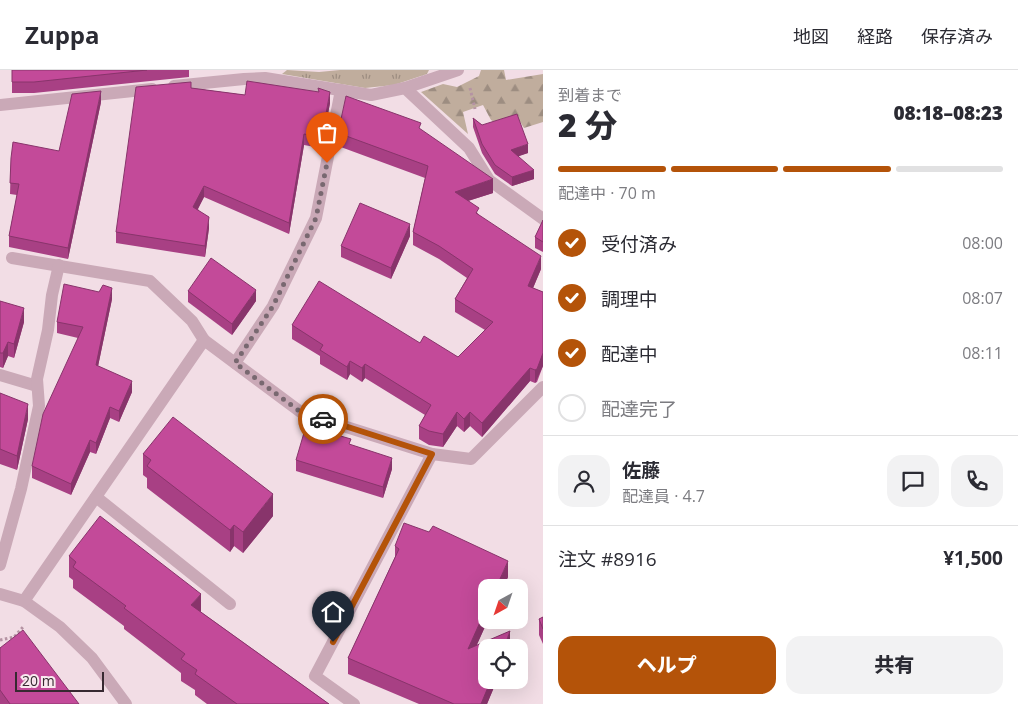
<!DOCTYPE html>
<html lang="ja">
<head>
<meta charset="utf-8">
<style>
  body { margin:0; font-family:"Open Sans","Noto Sans JP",sans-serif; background:#f2f2f3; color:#2b2b33; height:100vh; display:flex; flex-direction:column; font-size:19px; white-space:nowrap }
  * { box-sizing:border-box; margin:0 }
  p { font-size:16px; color:#7c7c81 }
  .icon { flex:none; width:28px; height:28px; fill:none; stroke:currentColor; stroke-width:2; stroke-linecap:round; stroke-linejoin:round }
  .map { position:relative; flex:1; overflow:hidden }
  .sheet { display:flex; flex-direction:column; background:#fff; width:475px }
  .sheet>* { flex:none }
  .needle { width:32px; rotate:220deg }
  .buttons { position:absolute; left:478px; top:509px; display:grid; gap:10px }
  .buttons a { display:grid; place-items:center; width:50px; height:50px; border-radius:10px; background:#fff; box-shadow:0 5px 20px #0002; font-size:25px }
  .scale { position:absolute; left:15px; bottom:12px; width:89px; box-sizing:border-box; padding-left:5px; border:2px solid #372931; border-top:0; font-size:14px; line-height:18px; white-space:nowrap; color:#372931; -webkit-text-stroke:4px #f9e9ef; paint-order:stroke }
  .pin { position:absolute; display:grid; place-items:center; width:42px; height:42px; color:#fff; margin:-51px -21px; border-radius:50% 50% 50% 0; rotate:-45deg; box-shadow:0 0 5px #0007 }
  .pin .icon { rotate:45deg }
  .courier { position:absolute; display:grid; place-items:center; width:50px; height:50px; margin:-25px; border:4px solid #b45309; border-radius:50%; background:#fff; color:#222; box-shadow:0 1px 6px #0007 }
  .overview em { font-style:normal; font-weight:800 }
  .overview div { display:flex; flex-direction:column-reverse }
  .overview { display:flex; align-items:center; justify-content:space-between; height:85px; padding:0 15px }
  h1 { font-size:32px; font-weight:800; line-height:38px }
  .bar { display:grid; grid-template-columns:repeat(4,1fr); gap:8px 5px; align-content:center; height:60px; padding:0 15px }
  .bar i { height:6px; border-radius:4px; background:#e1e1e2 }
  .bar .current { background:#b45309 }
  .bar p { grid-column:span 4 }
  .line { display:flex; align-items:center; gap:12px; padding:0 15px; border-top:1px solid #e1e1e2 }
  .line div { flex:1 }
  .round { display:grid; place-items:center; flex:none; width:52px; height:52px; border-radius:15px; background:#f2f2f3 }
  ol { padding:0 15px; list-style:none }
  li { display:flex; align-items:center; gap:15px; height:55px }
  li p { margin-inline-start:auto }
  li .icon { padding:5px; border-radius:50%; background:#b45309; color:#fff; stroke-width:4 }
  li:last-child { color:#7c7c81 }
  li i { width:28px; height:28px; border:2px solid #e1e1e2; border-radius:50% }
  .action { display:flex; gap:10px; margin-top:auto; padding:10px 15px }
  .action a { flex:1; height:58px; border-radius:15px; background:#b45309; color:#fff; font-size:20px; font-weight:800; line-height:58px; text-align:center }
  .action a+a { background:#f2f2f3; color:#2b2b33 }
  header { display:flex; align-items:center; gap:30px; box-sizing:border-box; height:70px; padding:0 25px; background:#fff; border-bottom:1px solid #e1e1e2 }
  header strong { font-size:24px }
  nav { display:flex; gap:28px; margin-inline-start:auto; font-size:18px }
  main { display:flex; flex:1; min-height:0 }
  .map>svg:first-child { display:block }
</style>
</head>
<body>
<header>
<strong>Zuppa</strong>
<nav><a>地図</a><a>経路</a><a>保存済み</a></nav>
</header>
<main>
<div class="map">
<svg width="543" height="634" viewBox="0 0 543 634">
  <defs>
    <pattern id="grass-tufts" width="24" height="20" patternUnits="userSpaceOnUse" patternTransform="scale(1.25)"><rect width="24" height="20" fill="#c0ad9d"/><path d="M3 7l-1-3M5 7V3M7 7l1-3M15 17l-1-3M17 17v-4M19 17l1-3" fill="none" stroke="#9d8d81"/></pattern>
    <pattern id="forest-firs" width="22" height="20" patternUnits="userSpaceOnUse" patternTransform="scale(1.25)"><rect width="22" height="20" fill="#c0ad9d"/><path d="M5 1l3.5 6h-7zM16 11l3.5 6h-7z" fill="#9d8d81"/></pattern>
  </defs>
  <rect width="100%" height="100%" fill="#f2dde5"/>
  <path fill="url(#grass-tufts)" d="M287,0l32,2 21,-2h89l-2,4 -33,11 -29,3 -83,-14z"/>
  <path fill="url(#forest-firs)" d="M481,0h23l2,10 37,-6v48l-19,6 -5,-8 -19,5 -9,-5 -8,-15 -20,7 5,22 -47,-42 22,-8 14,3 22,-11z"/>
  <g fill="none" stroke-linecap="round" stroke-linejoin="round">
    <g stroke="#b593a3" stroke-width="3" stroke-dasharray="2.5 2.5" stroke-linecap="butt">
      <path d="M470,18l5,21"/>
      <path d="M0,570l14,-3 10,-11"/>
    </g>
    <g stroke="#caa9b7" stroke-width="12">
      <path d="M0,305l37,11"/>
      <path d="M96,427l134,107"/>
    </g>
    <g stroke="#caa9b7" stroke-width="12">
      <path d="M174,16l70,-7 21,-1 106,17 34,-7 64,60 20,32 54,39"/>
      <path d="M405,18l53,-18"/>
      <path d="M0,35l152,-16"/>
      <path d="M12,188l138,23 42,40 12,19"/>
      <path d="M235,293l38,-57 43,-88 25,-128"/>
      <path d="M432,384l39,5 72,-72"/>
      <path d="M0,495l21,-76 18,-83 -2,-27 11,-49 4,-35 7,-30"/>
      <path d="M0,524l24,7 36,26 32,31 34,46"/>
      <path d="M24,531l180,-261 98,73 130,41 -117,222 39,28"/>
    </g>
  </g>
  <g fill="#a84084">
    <path d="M12,0h177v7l-155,16h-22z"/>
    <path d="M191,18l54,7 85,8 -7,38 -6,-2 -2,8 -11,-2 -15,89 -85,-37 -6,12 11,19 -4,29 -89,-14v-11z"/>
    <path d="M101,32l-33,157 -59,-12v-11l8,-41 -7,-1 1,-36 48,-7z"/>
    <path d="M473,48l9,7 46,28 -10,3 16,23 -22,7 -17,-12 -13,-21 -9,-26z"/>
    <path d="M421,60l72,63 -25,8 11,14 62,54 -8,19 10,4v74l-6,16 -2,1 -5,-2 -48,56 -12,-11 -6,6 -7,-6 -14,21 -14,-2 -10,-6v-13l6,-11 -60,-37 -3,4 -12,-8 -3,6 -27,-16v-8l-28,-17v-14l128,18 38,14 27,-27 -30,-18v-13l12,-21 -28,-19 -26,-14v-13l12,-54 -87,-32v-13z"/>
    <path d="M543,150v32l-8,-4v-11z"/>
    <path d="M410,166l-19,43 -50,-22v-11z"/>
    <path d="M188,221l68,10 -24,34 -44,-33z"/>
    <path d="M112,229l-14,67 34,26 -13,30 -9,-4 -14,36 -6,-2 -19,43 -39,-17v-12l46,-128 -21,-5v-11z"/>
    <path d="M0,231l24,21 -10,36 -6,-2 -5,12 -3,-1z"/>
    <path d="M0,323l28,26 -11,51 -17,-6z"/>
    <path d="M351,375l41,24 -9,29 -87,-27v-11z"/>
    <path d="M143,384l130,62 -30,37 -9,-7 -4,6 -83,-64v-10l-4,-3z"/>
    <path d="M395,476l113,31 -32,69 34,1v1h-24v32h11l-10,24h-68l-71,-30v-16l47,-101z"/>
    <path d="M69,486l132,56 128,92h-122l-12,-9v-5l-14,-9v-8l-57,-44v-3l-51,-38v-8l-4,-3z"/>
    <path d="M543,547v27l-4,-9v-16z"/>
    <path d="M0,578l79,56h-79z"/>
  </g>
  <g fill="#88346b">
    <path d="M101,21v11l-33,157v-11z"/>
    <path d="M330,22v11l-7,38v-11z"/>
    <path d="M317,57v12l-2,8v-11z"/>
    <path d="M304,64v11l-15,89v-11z"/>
    <path d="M528,74v9l-17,6v-9z"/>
    <path d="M534,100v9l-22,7v-9z"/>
    <path d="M493,109v14l-38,12v-13z"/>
    <path d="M204,116v11l-11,21v-11z"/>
    <path d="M209,147v11l-4,29v-11z"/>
    <path d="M410,154v12l-19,43v-11z"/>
    <path d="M541,186v13l-13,31v-14z"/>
    <path d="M112,218v11l-16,77v-11z"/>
    <path d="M256,220v11l-24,34v-11z"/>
    <path d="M24,238v14l-10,36v-14z"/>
    <path d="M8,272v14l-5,12v-15z"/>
    <path d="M543,283v13l-8,17v-13z"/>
    <path d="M350,291v13l-3,6v-13z"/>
    <path d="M365,294v14l-3,4v-14z"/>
    <path d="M530,298v13l-48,56v-14z"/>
    <path d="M132,311v11l-13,30v-11z"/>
    <path d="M28,334v15l-11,51v-14z"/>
    <path d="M110,337v11l-14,36v-11z"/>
    <path d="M457,342v14l-14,21v-13z"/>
    <path d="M470,342v14l-6,6v-13z"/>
    <path d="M90,370v12l-19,43v-11z"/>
    <path d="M392,388v11l-9,29v-11z"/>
    <path d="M273,424v22l-30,37v-21z"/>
    <path d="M234,455v21l-4,6v-22z"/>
    <path d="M508,491v16l-5,11h-7z"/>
    <path d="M201,524v21l-10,-10z"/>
    <path d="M486,539v11h2l-20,45v-16z"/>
    <path d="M510,561v17h-6z"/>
    <path d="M491,610h6l-10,24h-6z"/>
  </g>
  <g fill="#c34a99" stroke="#88346b">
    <path d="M12,0h135l-113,12h-22z"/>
    <path d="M247,11l72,11 -1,-4 12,4 -7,38 -6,-3 -2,9 -11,-2 -15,89 -85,-37 -11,21 16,10 -4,29 -89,-14 20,-145 55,-5v6l54,7z"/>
    <path d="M101,21l-33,157 -59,-12 10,-52 -9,-1 1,-25 2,-16 46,9 13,-57z"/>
    <path d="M346,26l75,27 -2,5 74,51 -38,13 24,16 -3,5 65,43 -13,30 15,6v61l-6,16 -2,1 -5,-2 -48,55 -12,-11 -6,7 -7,-7 -14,22 -14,-3 -10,-5 12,-21 -66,-41 -3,4 -12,-7 -3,6 -27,-17 3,-5 -31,-20 27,-44 101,62 4,-7 34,21 35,-35 -38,-23 18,-30 -34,-23 -26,-14 15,-66 -90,-33z"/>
    <path d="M517,44l11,30 -17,6 23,20 -22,7 -17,-12 -13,-21 -9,-26 9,7z"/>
    <path d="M360,133l50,21 -19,44 -50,-22z"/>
    <path d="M543,150v22l-8,-5z"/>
    <path d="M211,188l45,32 -24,34 -44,-33z"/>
    <path d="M64,214l35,8 4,-7 9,3 -16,77 36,16 -13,30 -9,-4 -14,36 -6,-3 -19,44 -39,-18 11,-52 40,-87 -26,-5z"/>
    <path d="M0,231l24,7 -10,36 -6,-2 -5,11h-3z"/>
    <path d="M0,323l28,11 -11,52 -17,-7z"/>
    <path d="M173,347l100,77 -30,38 -9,-7 -4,5 -83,-64 4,-6 -8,-6z"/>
    <path d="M306,356l45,13 -2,5 43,14 -9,29 -87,-27z"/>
    <path d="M100,446l101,78 -10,11 138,99h-92l-42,-30 2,-4 -16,-11 4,-5 -61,-46 2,-2 -53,-39 3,-5 -7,-6z"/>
    <path d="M404,453l25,9 4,-6 75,35 -12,27h-10v21l-18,40 42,-18 -6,17h-18v32h5l-10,24h-27l-106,-46 51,-109 -4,-3z"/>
    <path d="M543,547v12l-4,-10z"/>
    <path d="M23,560l56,74h-69l-10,-14v-42z"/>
  </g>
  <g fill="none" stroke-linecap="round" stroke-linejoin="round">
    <path stroke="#786870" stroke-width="5" stroke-dasharray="0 9" d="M323,349l-21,-6 -67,-50 38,-57 43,-88 11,-55"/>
    <path stroke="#b45309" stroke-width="6" d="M323,349l109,35 -99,188"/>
  </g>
</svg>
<div class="buttons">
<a><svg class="needle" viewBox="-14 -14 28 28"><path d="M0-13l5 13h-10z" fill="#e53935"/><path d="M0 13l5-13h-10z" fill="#7c7c81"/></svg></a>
<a><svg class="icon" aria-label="locate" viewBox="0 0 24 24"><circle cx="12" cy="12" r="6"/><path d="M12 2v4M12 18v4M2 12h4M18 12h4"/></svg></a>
</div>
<div class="scale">20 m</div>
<div class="pin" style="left:327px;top:93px;background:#ea580c"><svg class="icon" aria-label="bag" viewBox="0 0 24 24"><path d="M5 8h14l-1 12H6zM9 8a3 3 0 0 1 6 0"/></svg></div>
<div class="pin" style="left:333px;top:572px;background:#1f2937"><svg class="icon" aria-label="home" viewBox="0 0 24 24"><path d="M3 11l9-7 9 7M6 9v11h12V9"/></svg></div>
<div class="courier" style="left:323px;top:349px"><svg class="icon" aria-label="car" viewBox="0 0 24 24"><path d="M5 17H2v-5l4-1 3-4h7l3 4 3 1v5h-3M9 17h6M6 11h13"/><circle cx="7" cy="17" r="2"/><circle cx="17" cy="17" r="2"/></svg></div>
</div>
<section class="sheet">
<div class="overview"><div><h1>2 分</h1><p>到着まで</p></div><em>08:18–08:23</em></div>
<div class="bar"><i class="current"></i><i class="current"></i><i class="current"></i><i></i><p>配達中 · 70 m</p></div>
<ol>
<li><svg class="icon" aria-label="check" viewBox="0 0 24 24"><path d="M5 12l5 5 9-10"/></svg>受付済み<p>08:00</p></li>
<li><svg class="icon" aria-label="check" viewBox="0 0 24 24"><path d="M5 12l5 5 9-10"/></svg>調理中<p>08:07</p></li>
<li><svg class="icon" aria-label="check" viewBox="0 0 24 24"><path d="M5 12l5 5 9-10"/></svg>配達中<p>08:11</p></li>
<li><i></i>配達完了</li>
</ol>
<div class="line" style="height:90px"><a class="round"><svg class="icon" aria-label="person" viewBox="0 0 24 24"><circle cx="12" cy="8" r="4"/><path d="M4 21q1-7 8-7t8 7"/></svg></a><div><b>佐藤</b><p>配達員 · 4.7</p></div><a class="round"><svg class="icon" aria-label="chat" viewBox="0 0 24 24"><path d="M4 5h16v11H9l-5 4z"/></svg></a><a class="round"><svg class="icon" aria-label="phone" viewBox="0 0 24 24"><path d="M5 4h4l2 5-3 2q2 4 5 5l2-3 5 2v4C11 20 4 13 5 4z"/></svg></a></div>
<div class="line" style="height:65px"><div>注文 #8916</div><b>¥1,500</b></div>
<div class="action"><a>ヘルプ</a><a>共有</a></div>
</section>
</main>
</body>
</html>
